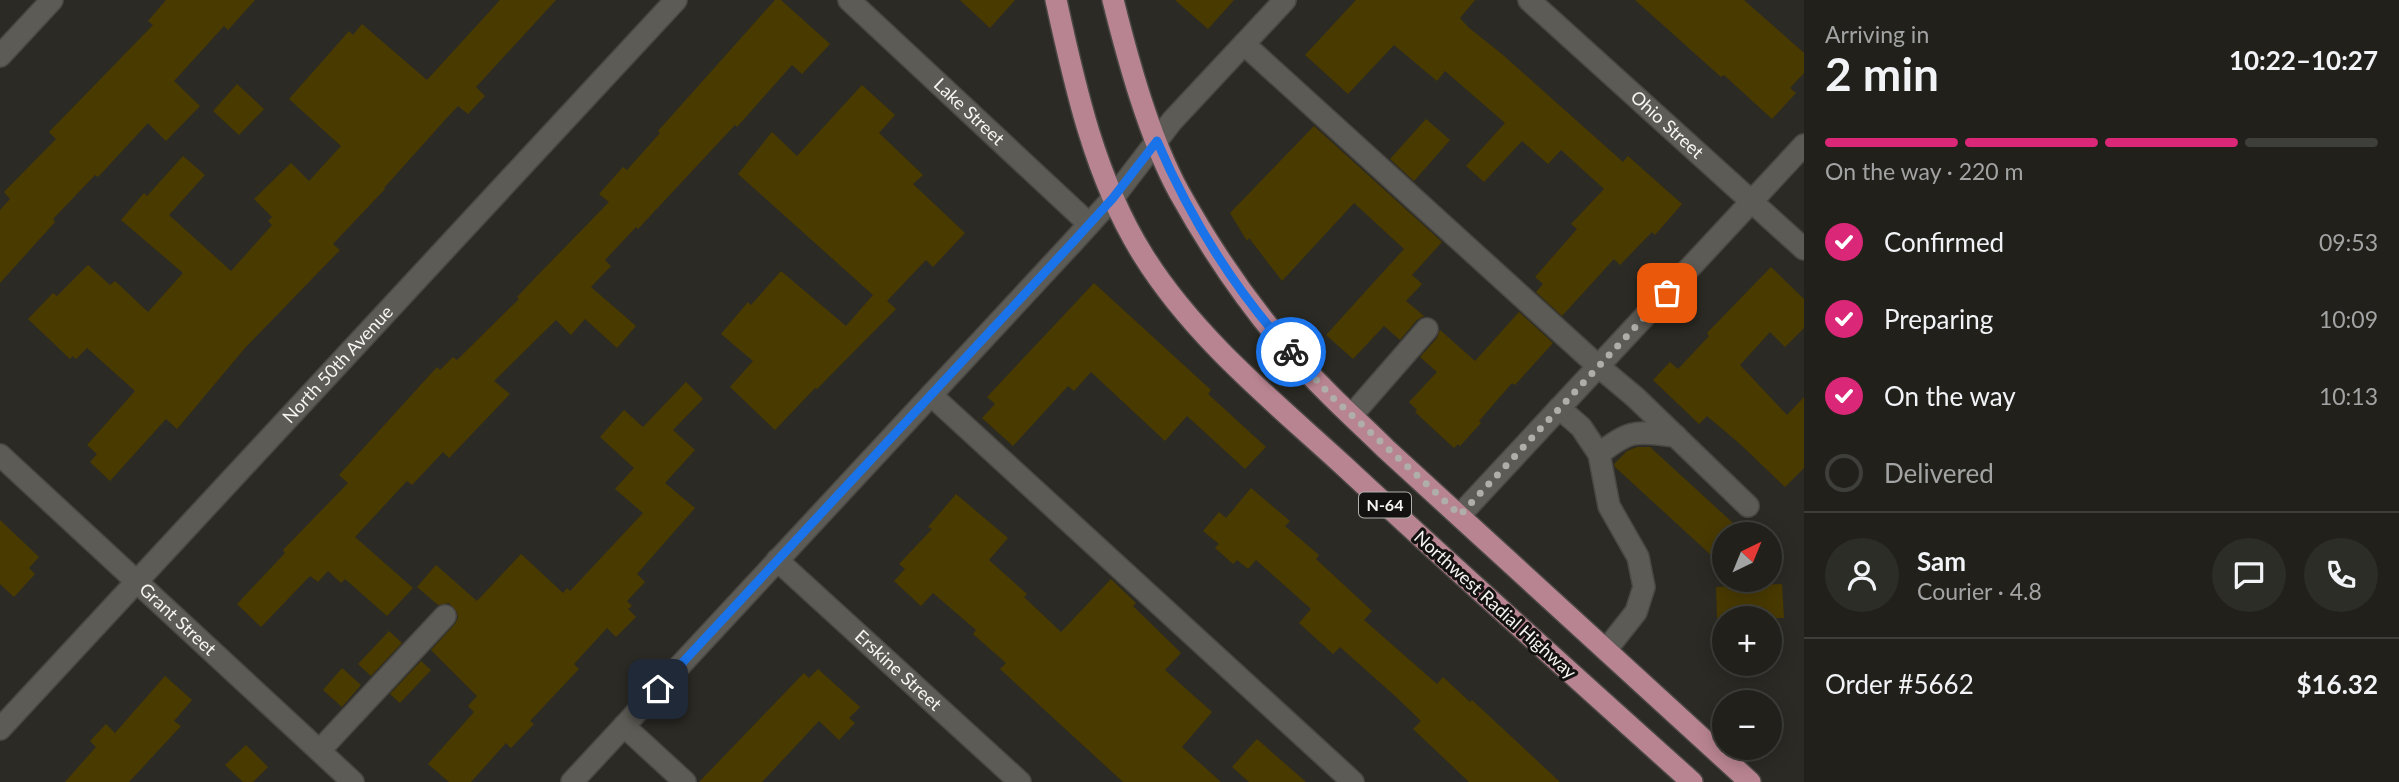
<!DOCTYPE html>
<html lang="en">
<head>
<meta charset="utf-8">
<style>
  body { margin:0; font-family:Lato,sans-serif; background:#2d2d28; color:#f1f3f6; height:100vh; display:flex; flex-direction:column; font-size:26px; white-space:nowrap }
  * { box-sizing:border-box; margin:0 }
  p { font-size:23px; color:#a2a3a3 }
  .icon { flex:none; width:38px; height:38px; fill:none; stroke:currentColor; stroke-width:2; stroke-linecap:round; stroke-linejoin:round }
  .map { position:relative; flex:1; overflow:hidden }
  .sheet { display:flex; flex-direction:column; background:#21201b; width:595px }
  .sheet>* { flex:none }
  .needle { width:46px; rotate:43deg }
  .controls { position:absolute; left:1712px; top:522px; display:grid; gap:14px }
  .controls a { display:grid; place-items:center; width:70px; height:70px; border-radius:50%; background:#21201b; box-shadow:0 4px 18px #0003,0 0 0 2px #3e3e3a; font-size:35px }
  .pin { position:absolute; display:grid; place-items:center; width:60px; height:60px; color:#fff; margin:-30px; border-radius:14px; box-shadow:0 4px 10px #0006 }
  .courier { position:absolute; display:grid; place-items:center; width:70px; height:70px; margin:-35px; border:5px solid #1a73e8; border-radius:50%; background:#fff; color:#222; box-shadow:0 2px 9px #0007 }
  .summary em { font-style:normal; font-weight:700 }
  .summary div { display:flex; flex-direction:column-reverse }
  .summary { display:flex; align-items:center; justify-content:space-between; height:119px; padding:0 21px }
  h1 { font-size:46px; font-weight:700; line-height:52px }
  .bar { display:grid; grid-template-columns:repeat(4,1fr); gap:10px 7px; align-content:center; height:84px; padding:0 21px }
  .bar i { height:9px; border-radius:5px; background:#3e3e3a }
  .bar .active { background:#db2777 }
  .bar p { grid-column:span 4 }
  .line { display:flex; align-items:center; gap:18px; padding:0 21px; border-top:2px solid #3e3e3a }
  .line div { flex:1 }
  .round { display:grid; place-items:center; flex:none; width:74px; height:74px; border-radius:37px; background:#2d2d28 }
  ol { padding:0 21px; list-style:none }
  li { display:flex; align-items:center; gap:21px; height:77px }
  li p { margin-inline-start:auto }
  li .icon { padding:7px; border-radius:50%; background:#db2777; color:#fff; stroke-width:4 }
  li:last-child { color:#a2a3a3 }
  li i { width:38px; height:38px; border:4px solid #3e3e3a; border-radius:50% }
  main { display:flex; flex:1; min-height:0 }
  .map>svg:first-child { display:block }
</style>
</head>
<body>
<main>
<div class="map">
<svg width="1804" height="782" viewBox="0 0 1804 782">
  <rect width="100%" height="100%" fill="#2c2a24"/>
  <g fill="#493a00">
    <path d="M166,0h89l-27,30 -4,-4 -50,55 26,25 -34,35 -18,-18 -50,54 -3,-2 -42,44 2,3 -55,61v-73l10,-11 -6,-7 52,-53 -7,-7 104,-107 -5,-4z"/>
    <path d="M500,0h56l-80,87 9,9 -17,18 -10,-8 -14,15 -60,67 1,1 -52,55 7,6 -95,98 -68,81 -11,-10 -56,62 -20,-19 7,-8 -10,-9 48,-54 -48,-43 -11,11 -3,-3 -3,3 -42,-40 25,-26 4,3 31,-31 22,20 5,-4 33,31 35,-39 -62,-53 23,-27 3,3 36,-40 22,19 -36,40 62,56 41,-46 -4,-4 4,-4 -18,-18 37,-36 18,18 32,-35 -52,-47 60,-68 4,4 9,-11 65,56z"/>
    <path d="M775,0h6l49,44 -28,30 -10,-9 -55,62 -2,-2 -97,104 -2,-2 -31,33 6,6 -20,21 45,39 -19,22 -32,-29 -14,16 -15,-15 -62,61 16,13 -61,64 -6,-6 -31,33 -5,-4 -52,56 58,51 -26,28 -42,-37 -4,4 -13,-12 -10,11 -8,-6 -49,51 -24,-23 48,-51 -2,-3 65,-67 -9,-8 98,-108 3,3 13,-13 4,3 62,-61 -2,-2 19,-20 73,-75 -10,-8 24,-27 4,3 33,-37 -2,-2z"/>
    <path d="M960,0h55l-25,28z"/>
    <path d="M1175,0h59l-26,29z"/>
    <path d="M1356,0h119l-15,18 8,9 35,28 120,107 5,-6 54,48 -27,31 -3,-3 -32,33 -6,-6 -52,57 -26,-24 7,-8 -8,-7 42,-48 -6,-5 33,-35 -43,-39 -13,14 -26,-23 -38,41 -18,-16 39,-43 -60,-52 -8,10 -43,-36 -46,49 -43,-39z"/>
    <path d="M1635,0h109l60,53v20l-14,15 6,5 -24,26 -48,-44 -3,2z"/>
    <path d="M237,84l27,25 -25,26 -26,-24z"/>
    <path d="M862,85l33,30 -16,18 44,42 -10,9 52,49 -32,34 -7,-7 -39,41 9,8 -79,80 -2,-1 -40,42 -45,-43 23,-26 -32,-27 27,-32 3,3 30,-34 65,55 27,-31 -135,-121 34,-42 25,24z"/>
    <path d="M1426,119l24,21 -36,41 -24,-22z"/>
    <path d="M1314,126l128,116 -30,33 10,9 -16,17 18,15 -7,4 -17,20 -16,-14 -31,33 -27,-24 78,-86 -50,-46 -72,78 -33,-43 -2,3 -17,-28z"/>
    <path d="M1771,267l33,32v29l-19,19 -15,-15 -30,33 47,50 17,-18v71l-19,19 -45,-43 -33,-28 -8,8 -46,-44 17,-18 8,7 31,-33 -2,-3z"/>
    <path d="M1094,283l117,107 -3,4 58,53 -21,22 -58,-53 -22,25 -74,-69 -17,19 -6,-5 -55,60 -31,-28 13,-14 -8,-7z"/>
    <path d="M1519,312l34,31 -38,42 -3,-2 -33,38 2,2 -21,23 -2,-2 -4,4 -39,-36 2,-2 -8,-8 28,-30 -17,-15 17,-19 3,-8 35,31z"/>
    <path d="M686,382l17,17 -30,31 22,20 -30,33 30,25 -58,66 8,8 -18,19 5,5 -4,3 8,8 -20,20 -9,-9 -33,36 5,5 -49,52 4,3 -23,24 -5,-5 -35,39h-22l-21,-18 46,-52 -6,-6 9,-10 -46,-46 24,-26 3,-6 -1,-6 -8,-9 -11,2 -21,-18 19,-22 41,36 44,-47 42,39 4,-5 3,3 73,-78 -28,-24 19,-21 -34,-31 24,-27 19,17z"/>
    <path d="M1637,447h13l95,87h-21v33l-109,-100 -1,-3 13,-13z"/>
    <path d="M1251,488l39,33 -5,5 34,29 -3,4 56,52 -8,9 73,64 6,-7 27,25 2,-2 88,82h-91l-56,-53 8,-8 -26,-25 -55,-49 -7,7 -34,-31 12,-14 -55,-49 -8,9 -11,-9 -4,4 -18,-16 4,-4 -16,-13 16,-19 7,6z"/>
    <path d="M956,494l52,44 -19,22 38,34 -3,3 37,35 50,-53 25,24 -3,3 48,47 -16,17 47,42 -30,35 39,35h-98l-123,-113 6,-6 -33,-29 3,-4 -43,-37 -12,13 -27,-25 11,-12 -6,-5 33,-35 -4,-2z"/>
    <path d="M0,520l39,37 -10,11 6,6 -21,23 -14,-13z"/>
    <path d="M1782,584l2,34h-67l-1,-31z"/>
    <path d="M389,631l13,12 -31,33 -13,-12z"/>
    <path d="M421,661l10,9 -31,33 -10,-9z"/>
    <path d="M342,668l19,17 -19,22 -19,-17z"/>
    <path d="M818,669l42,38 -11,11 6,5 -16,17 -20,-19 -57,61h-63l105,-109 5,5z"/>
    <path d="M165,676l27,24 -18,21 7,5 -52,56h-64l31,-35 -6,-6 16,-17 9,9z"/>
    <path d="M1257,739l49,43h-57l-17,-15z"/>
    <path d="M246,745l22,22 -15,15h-10l-18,-17z"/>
  </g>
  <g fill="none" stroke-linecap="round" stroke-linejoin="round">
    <g stroke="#4a4844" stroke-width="24">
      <g id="minor">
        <path id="s1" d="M849,0l240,224"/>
        <path id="s2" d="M1529,0l275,249"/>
        <path d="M1244,44l354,322 37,31 113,109"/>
        <path d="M0,56l52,-56"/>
        <path d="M931,395l422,387"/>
        <path d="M1559,408l22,19 18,27 10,52 29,51 6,30 -8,25 -30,38"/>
        <path d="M1352,415l75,-86"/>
        <path d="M1599,454c33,-26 37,-22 77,-18"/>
        <path id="s3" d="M0,455l353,327"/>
        <path d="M1460,515l344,-370"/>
        <path id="s4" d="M777,560l243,222"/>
        <path d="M624,726l61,56"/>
        <path id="s5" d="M0,729l676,-729"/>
        <path d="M320,750l125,-134"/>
        <path d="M572,782l501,-540 40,-44 59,-77 113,-121"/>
      </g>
    </g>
    <g stroke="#4a4844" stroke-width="24">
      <g id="major">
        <path d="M1056,0c19,87 39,178 87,255 51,82 129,145 200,210 115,107 232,212 349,317"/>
        <path d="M1113,0c15,60 36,137 66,192 41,74 92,145 153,205 17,17 36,34 54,52l364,333"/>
      </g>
    </g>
    <use href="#minor" stroke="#5d5b55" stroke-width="21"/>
    <use href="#major" stroke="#b98492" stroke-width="21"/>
  </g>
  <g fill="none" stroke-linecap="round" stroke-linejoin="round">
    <path stroke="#afaea9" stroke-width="7" stroke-dasharray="0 12.6" d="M1291,352l40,44 129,119 207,-222"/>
    <path stroke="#1a73e8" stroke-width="9" d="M658,689l415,-447 40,-44 44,-57c33,77 78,149 134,211"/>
  </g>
  <g text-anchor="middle" stroke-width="6" stroke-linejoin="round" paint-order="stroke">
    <rect fill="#131210" stroke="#b2b1ae" stroke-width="2" x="1359" y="492.5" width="52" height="25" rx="5"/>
    <g font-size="16" font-weight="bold" fill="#f6f5f1">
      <text x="1385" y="511">N-64</text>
    </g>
    <g font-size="18" fill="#f6f5f1" stroke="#131210">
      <text dy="6" stroke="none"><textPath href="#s1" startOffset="164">Lake Street</textPath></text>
      <text dy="6" stroke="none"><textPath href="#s2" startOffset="186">Ohio Street</textPath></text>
      <text dy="6" stroke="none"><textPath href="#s5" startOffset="497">North 50th Avenue</textPath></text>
      <text transform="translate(1495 605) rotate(42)" y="6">Northwest Radial Highway</text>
      <text dy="6" stroke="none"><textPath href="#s3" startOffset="242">Grant Street</textPath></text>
      <text dy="6" stroke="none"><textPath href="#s4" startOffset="164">Erskine Street</textPath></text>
    </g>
  </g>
</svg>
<div class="controls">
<a><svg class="needle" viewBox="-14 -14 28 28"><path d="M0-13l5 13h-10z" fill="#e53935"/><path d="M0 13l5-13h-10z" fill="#a2a3a3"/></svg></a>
<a>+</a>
<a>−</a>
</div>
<div class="pin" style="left:1667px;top:293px;background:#ea580c"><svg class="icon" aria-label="bag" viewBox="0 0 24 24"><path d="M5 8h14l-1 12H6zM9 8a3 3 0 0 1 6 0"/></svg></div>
<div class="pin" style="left:658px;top:689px;background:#1f2937"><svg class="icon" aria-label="home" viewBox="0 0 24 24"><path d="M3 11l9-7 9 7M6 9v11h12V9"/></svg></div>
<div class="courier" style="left:1291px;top:352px"><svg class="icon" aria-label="bike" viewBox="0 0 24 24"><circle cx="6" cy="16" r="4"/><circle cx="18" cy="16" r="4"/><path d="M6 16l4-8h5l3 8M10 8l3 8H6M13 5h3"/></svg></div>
</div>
<section class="sheet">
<div class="summary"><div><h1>2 min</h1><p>Arriving in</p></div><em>10:22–10:27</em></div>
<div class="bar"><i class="active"></i><i class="active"></i><i class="active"></i><i></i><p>On the way · 220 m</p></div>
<ol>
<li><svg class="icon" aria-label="check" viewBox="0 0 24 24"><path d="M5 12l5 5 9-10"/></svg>Confirmed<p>09:53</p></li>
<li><svg class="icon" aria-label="check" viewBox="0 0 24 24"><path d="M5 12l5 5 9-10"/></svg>Preparing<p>10:09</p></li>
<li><svg class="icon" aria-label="check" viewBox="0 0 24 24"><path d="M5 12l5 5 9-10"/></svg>On the way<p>10:13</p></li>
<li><i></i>Delivered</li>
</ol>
<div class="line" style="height:126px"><a class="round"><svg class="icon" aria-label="person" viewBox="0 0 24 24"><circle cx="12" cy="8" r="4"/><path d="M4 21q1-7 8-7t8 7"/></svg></a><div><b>Sam</b><p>Courier · 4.8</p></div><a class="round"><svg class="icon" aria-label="chat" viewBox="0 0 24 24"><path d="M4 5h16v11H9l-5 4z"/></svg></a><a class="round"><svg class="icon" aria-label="phone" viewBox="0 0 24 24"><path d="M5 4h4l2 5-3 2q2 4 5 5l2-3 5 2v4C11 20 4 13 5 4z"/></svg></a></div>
<div class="line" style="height:91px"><div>Order #5662</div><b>$16.32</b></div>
</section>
</main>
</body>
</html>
